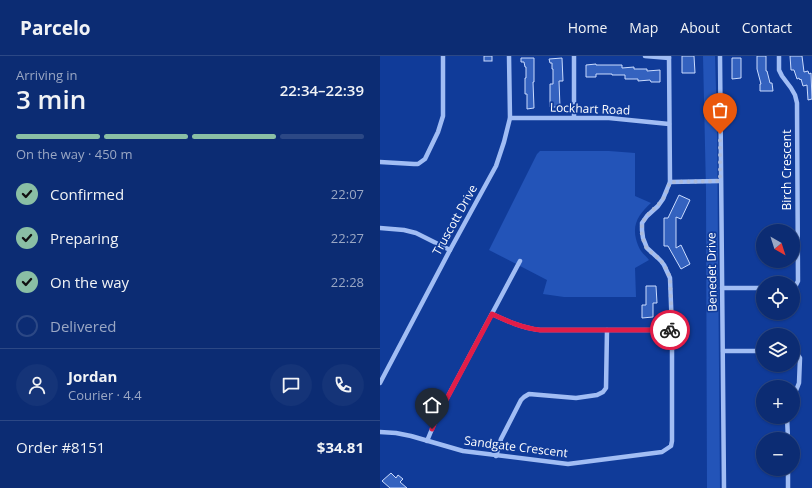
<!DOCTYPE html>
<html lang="en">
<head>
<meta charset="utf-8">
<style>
  body { margin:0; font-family:"Open Sans",sans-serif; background:#153478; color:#f1f3f6; height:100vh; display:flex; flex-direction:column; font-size:15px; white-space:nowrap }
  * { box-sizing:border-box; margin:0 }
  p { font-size:13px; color:#9aa7c4 }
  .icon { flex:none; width:22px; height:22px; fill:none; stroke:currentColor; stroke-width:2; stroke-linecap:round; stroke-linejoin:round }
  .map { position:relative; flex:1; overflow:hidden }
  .panel { display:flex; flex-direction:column; background:#0c2c73; width:380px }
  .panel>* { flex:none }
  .needle { width:26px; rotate:141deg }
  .buttons { position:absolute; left:376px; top:168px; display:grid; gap:8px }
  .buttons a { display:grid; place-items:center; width:44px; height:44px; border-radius:50%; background:#0c2c73; box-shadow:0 1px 3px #0004,0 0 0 1px #2c4885; font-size:20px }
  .pin { position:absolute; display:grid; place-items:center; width:34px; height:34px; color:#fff; margin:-41px -17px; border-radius:50% 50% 50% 0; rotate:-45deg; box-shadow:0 0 4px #0007 }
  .pin .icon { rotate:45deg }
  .courier { position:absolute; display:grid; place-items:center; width:40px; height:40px; margin:-20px; border:3px solid #e11d48; border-radius:50%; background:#fff; color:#222; box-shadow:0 1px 5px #0007 }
  .summary em { font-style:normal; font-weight:600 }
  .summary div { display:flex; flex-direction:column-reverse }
  .summary { display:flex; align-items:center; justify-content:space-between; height:68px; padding:0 16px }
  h1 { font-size:26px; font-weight:600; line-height:30px }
  .bar { display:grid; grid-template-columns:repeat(4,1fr); gap:6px 4px; align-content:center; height:48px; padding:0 16px }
  .bar i { height:5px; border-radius:3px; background:#2c4885 }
  .bar .current { background:#8abfa5 }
  .bar p { grid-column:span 4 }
  .line { display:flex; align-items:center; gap:10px; padding:0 16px; border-top:1px solid #2c4885 }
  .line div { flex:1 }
  .round { display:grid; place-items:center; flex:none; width:42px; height:42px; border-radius:21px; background:#153478 }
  ol { padding:0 16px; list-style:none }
  li { display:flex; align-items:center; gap:12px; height:44px }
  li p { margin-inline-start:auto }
  li .icon { padding:4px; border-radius:50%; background:#8abfa5; color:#111; stroke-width:4 }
  li:last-child { color:#9aa7c4 }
  li i { width:22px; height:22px; border:2px solid #2c4885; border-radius:50% }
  header { display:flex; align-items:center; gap:24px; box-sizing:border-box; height:56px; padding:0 20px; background:#0c2c73; border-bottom:1px solid #2c4885 }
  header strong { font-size:19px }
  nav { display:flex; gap:22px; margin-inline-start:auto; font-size:14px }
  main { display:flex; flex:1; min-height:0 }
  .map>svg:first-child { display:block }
</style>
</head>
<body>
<header>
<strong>Parcelo</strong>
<nav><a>Home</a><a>Map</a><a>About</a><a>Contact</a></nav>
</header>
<main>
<section class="panel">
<div class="summary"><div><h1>3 min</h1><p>Arriving in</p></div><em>22:34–22:39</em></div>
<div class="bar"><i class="current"></i><i class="current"></i><i class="current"></i><i></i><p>On the way · 450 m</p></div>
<ol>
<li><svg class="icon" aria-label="check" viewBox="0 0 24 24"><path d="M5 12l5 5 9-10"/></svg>Confirmed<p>22:07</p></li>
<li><svg class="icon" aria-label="check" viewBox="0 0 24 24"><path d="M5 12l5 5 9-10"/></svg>Preparing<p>22:27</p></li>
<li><svg class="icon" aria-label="check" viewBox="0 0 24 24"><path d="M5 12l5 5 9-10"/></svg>On the way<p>22:28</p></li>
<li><i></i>Delivered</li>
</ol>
<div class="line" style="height:72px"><a class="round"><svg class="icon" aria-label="person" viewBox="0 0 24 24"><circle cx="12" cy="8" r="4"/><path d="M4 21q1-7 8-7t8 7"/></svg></a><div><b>Jordan</b><p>Courier · 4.4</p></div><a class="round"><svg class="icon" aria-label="chat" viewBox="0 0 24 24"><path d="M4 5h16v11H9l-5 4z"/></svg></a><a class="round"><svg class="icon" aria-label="phone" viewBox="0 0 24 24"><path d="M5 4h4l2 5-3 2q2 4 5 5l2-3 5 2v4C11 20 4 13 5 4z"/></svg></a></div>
<div class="line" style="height:52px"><div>Order #8151</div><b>$34.81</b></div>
</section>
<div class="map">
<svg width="432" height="432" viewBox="0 0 432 432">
  <rect width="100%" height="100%" fill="#103b99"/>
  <g fill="#2354b8">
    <path d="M323,0h12l2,68 3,364h-13l-1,-298z"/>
    <path d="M160,95h69l26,2v43l16,7c-11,10 -19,20 -15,36 1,4 3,9 5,12 2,3 6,6 8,9l-14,8 1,29h-72l-21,-3 4,-14 -58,-30 48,-96z"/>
  </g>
  <g fill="#3462bf" stroke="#cadbfe">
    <rect x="104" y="0" width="8" height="5"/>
    <path d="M302,0h12l1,17h-13z"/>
    <path d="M377,0h9v15h1l3,12h2l1,8h-13v-7h1l-4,-15z"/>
    <path d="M410,0h12l2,16 4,-1 1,3 2,-1 1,26 -4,1 -1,-15 -4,1 -2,-7 -1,1 -1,-2 -2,1 -3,-9h-3z"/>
    <path d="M141,2h13v24h-1l1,26 -7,1v-15h-2v-16h1v-11h-1l-1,-5h-3z"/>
    <path d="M182,2l1,23h-4l1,26h-10v-23h3v-15h-1v-6h-2l-1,-4z"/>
    <path d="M352,2h9v20l-9,1z"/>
    <path d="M216,8v1h26v3l12,-1v2h13v2l13,-1v12h-9l-1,-2 -12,1v-2h-13v-4h-13v-1h-16v3h-10v-12z"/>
    <path d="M299,139l11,5 -9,19 -5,-2v31l5,-3 9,19 -9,5 -13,-23h-4v-28h4z"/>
    <path d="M266,230h10l1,17h-4v14l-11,1v-13h4z"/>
    <path d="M11,417l5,5 2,-3 5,4 -3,3 7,6h-17l-8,-7z"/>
  </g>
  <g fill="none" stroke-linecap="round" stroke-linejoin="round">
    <g stroke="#a1bdf4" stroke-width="4.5">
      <path d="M194,0v61"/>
      <path d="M265,0l24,2"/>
      <path d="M340,0l4,432"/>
      <path d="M399,0v14l3,6 9,12 4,7 2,8 1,178 -2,4 -3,1"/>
      <path d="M130,62h99l60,6"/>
      <path d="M0,106l34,2h4l7,-5 13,-27 5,-16v-60"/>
      <path d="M290,126l50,-1"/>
      <path d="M0,172l24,2 12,3 34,17"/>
      <path d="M342,232h41"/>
      <path d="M112,258c15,7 30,14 48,16h132"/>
      <path d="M343,295h40"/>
      <path d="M413,296l5,3 2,3 -1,25 -6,15"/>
      <path d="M0,327l70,-133 46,-84 8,-24 6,-24 -1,-62"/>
      <path d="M407,361l1,22"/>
      <path d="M0,376l16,1 15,3 52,15 105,13 94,-12 9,-6 1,-5v-111l-2,-52 -6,-13 -3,-4 -3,-3 -11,-10 -4,-10 -1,-8v-7l5,-7 11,-10 5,-7 7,-17 -1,-126"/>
      <path d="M47,385l10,-24 83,-156"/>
      <path d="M116,400l5,-17 20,-39 3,-3 5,-3 47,4 21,-3 6,-3 3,-4 1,-58"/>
      <path d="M408,413v19"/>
    </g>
  </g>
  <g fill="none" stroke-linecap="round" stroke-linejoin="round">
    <path stroke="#abbadb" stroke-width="4" stroke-dasharray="0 7.2" d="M290,274h2l-2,-52c-3,-8 -6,-15 -13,-21 -3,-3 -9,-6 -11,-10 -2,-4 -3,-8 -4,-12 -3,-19 11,-22 21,-36 3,-5 5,-11 7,-17l50,-1v-47"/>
    <path stroke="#e11d48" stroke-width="5" d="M52,373l5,-12 55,-103c15,7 30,14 48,16h130"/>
  </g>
  <g text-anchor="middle" stroke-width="3.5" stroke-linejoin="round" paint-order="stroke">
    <g font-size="12" fill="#fff" stroke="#103b99">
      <text transform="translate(210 53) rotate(2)" y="4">Lockhart Road</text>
      <text transform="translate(407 114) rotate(-90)" y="4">Birch Crescent</text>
      <text transform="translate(75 164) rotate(-61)" y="4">Truscott Drive</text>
      <text transform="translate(332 216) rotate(-91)" y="4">Benedet Drive</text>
      <text transform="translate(136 391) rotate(7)" y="4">Sandgate Crescent</text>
    </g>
  </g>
</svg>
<div class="buttons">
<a><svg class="needle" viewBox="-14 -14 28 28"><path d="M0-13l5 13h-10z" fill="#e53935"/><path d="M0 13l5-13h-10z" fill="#9aa7c4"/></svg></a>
<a><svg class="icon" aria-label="locate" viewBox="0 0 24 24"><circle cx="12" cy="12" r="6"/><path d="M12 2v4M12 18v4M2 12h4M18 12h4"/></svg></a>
<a><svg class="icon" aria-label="layers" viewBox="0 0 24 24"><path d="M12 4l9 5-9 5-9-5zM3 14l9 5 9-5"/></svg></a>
<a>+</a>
<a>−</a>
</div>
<div class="pin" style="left:340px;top:78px;background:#ea580c"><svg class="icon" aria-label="bag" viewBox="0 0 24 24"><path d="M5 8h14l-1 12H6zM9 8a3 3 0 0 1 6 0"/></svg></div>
<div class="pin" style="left:52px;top:373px;background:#1f2937"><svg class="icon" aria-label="home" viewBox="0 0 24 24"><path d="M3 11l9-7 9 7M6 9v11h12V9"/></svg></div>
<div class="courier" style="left:290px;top:274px"><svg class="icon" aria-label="bike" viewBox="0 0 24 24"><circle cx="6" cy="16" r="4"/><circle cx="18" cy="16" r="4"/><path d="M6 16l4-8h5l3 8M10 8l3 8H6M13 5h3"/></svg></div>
</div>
</main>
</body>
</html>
